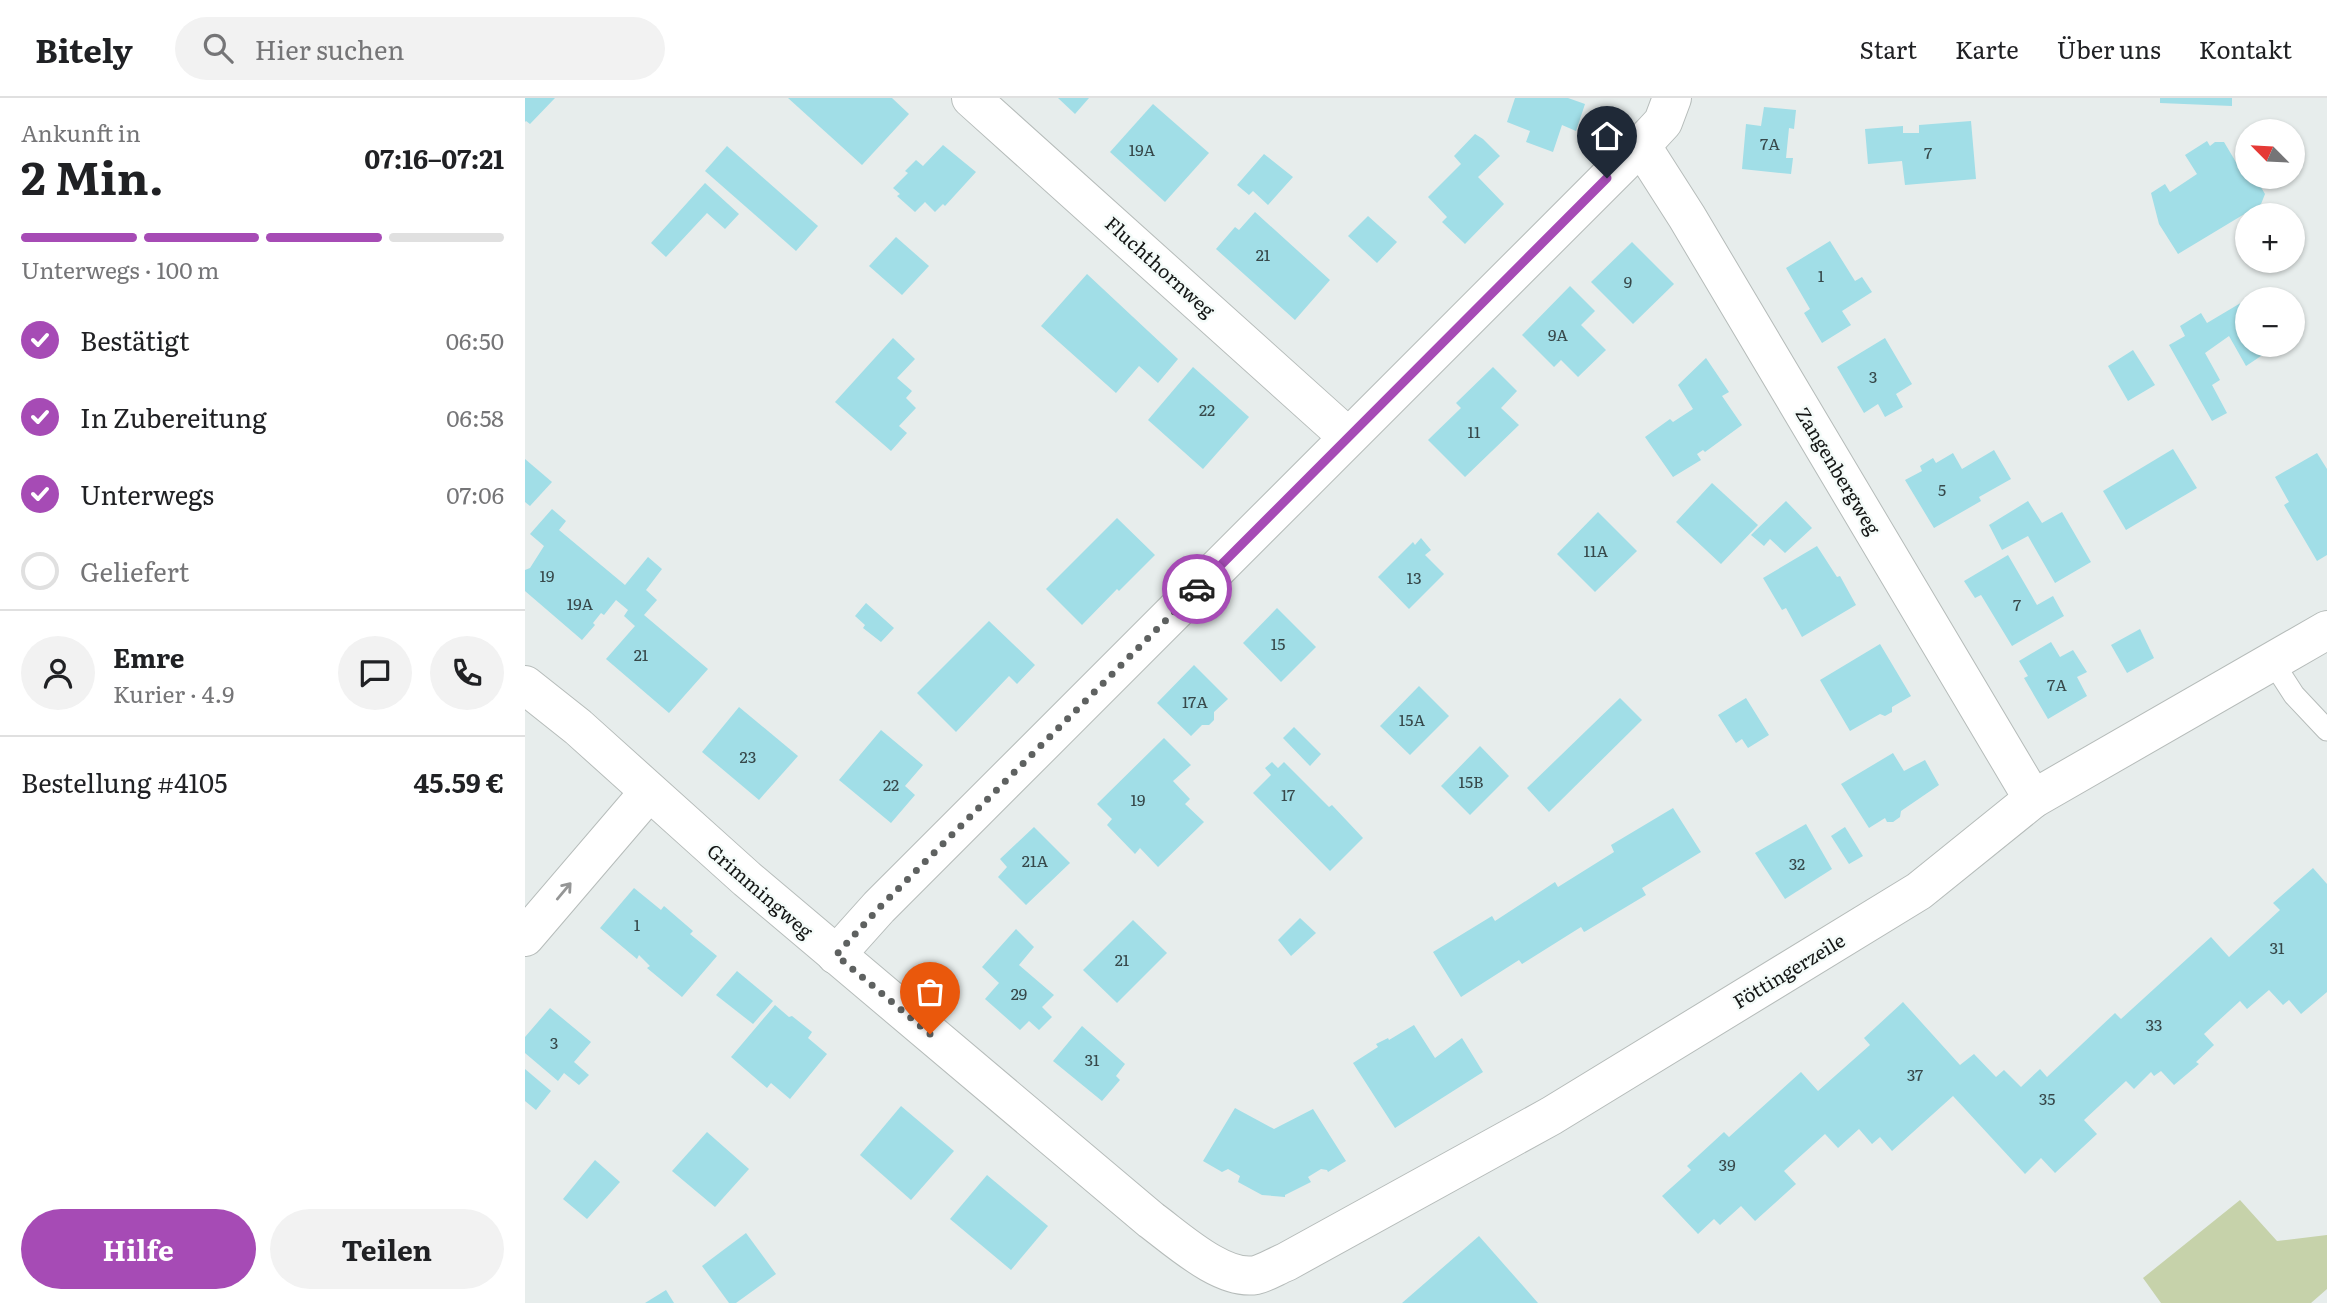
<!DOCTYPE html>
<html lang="de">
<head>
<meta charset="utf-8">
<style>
  body { margin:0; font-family:Literata,serif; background:#f2f2f2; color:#202124; height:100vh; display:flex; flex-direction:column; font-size:26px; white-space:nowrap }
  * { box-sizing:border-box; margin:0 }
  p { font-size:23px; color:#757577 }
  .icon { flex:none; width:38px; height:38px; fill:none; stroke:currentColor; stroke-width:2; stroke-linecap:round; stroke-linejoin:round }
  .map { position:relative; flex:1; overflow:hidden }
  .details { display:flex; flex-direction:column; background:#fff; width:525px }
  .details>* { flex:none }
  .needle { width:46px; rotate:294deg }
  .tools { position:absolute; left:1710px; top:21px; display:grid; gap:14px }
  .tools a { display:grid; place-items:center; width:70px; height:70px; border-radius:50%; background:#fff; box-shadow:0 2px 5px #0004; font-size:35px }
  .pin { position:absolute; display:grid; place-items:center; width:60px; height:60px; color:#fff; margin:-72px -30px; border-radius:50% 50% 50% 0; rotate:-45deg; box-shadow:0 0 7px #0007 }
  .pin .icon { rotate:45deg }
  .courier { position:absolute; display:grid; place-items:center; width:70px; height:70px; margin:-35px; border:5px solid #a64bb5; border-radius:50%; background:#fff; color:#222; box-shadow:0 2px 9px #0007 }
  .summary em { font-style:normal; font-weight:700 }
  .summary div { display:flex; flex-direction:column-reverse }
  .summary { display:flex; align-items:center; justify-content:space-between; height:119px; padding:0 21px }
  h1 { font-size:46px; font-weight:700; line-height:52px }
  .bar { display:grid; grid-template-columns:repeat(4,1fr); gap:10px 7px; align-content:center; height:84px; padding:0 21px }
  .bar i { height:9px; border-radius:5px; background:#e0e0e0 }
  .bar .selected { background:#a64bb5 }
  .bar p { grid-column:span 4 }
  .line { display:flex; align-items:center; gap:18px; padding:0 21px; border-top:2px solid #e0e0e0 }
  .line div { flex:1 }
  .round { display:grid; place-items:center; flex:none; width:74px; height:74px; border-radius:37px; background:#f2f2f2 }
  ol { padding:0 21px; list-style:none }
  li { display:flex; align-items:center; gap:21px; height:77px }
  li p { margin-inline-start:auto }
  li .icon { padding:7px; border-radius:50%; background:#a64bb5; color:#fff; stroke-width:4 }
  li:last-child { color:#757577 }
  li i { width:38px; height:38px; border:4px solid #e0e0e0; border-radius:50% }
  .cta { display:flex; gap:14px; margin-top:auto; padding:14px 21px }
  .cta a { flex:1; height:80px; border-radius:42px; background:#a64bb5; color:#fff; font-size:28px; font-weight:700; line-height:80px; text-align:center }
  .cta a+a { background:#f2f2f2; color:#202124 }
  header { display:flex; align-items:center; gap:42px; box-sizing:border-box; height:98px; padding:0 35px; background:#fff; border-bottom:2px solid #e0e0e0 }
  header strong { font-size:33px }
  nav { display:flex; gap:38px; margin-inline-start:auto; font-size:24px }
  .search { width:490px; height:63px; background:#f2f2f2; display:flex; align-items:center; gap:18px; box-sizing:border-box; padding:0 24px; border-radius:38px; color:#757577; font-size:26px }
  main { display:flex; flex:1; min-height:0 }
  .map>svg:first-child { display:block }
</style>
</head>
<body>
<header>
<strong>Bitely</strong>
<div class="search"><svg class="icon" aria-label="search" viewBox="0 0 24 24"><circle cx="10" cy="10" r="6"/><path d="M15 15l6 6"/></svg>Hier suchen</div>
<nav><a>Start</a><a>Karte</a><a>Über uns</a><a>Kontakt</a></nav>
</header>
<main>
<section class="details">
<div class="summary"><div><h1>2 Min.</h1><p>Ankunft in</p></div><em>07:16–07:21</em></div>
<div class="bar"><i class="selected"></i><i class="selected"></i><i class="selected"></i><i></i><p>Unterwegs · 100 m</p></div>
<ol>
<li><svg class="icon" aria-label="check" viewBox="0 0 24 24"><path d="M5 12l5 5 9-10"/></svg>Bestätigt<p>06:50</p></li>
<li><svg class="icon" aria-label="check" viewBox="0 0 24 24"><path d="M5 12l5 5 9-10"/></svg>In Zubereitung<p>06:58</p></li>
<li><svg class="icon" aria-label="check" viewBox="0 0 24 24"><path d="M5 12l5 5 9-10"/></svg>Unterwegs<p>07:06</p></li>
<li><i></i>Geliefert</li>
</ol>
<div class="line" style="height:126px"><a class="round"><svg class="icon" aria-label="person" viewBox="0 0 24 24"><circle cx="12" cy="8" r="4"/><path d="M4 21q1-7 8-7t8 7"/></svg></a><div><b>Emre</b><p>Kurier · 4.9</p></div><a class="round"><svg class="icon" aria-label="chat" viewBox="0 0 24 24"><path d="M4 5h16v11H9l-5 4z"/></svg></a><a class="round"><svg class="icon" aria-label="phone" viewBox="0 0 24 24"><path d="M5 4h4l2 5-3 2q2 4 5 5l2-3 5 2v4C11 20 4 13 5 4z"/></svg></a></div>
<div class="line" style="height:91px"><div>Bestellung #4105</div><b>45.59 €</b></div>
<div class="cta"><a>Hilfe</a><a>Teilen</a></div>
</section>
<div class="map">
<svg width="1802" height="1205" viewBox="0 0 1802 1205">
  <rect width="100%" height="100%" fill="#e7edec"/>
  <path fill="#c6d2aa" d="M1715,1102l37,41 50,-6v54l-16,14h-150l-18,-25z"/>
  <g fill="#a1dee7">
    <path d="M0,0h30l-25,26 -4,-3 -1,1z"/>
    <path d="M263,0h104l17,16 -47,51z"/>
    <path d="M533,0h31l-14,16z"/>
    <path d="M990,0h53l17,6 -9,27 -14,-6 -9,27 -27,-10 4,-11 -23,-9z"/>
    <path d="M1635,0h72v8l-72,-3z"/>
    <path d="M628,6l56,49 -44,49 -55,-50z"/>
    <path d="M1239,9l32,3 -2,19 -5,-1 -3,30h7l-2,16 -49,-5 4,-45 15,2z"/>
    <path d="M1446,23l5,58 -71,6 -3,-24 -34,3 -3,-35 38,-3v7h16v-8z"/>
    <path d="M950,36l8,5 17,17 -22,21 26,27 -39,40 -23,-22 5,-5 -19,-20 33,-33 -7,-8z"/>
    <path d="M1682,43l3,5 5,-4h9l22,37h10l9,15 -4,10 -83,50 -19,-30 -8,-31 14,-9 5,8 27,-18 -12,-19z"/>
    <path d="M418,47l33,27 -31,34 -2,-2 -8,8 -10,-10 -10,10 -18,-16 3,-2 -7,-6 15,-15 -3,-2 11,-11 7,6z"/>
    <path d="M202,48l91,80 -22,25 -91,-80z"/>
    <path d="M739,56l29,23 -25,28 -15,-14 -4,4 -12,-10z"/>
    <path d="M180,85l34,31 -14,15 -18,-16 -41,44 -15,-14z"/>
    <path d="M730,114l75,68 -35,40 -79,-71 19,-22 4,3z"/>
    <path d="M843,118l29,26 -20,21 -29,-27z"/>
    <path d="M371,139l33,29 -27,29 -33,-29z"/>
    <path d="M1305,143l25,40 7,-4 10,15 -30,19 9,14 -29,18 -18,-30 6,-4 -24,-41z"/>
    <path d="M1107,144l42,42 -41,40 -42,-42z"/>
    <path d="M562,176l91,85 -20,24 -19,-17 -23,27 -75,-67z"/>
    <path d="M1045,188l25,25 -14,14 25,25 -28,27 -17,-17 -7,7 -32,-32z"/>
    <path d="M1719,203l3,5v39h20l3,5 -24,16 -17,-30 -24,17 15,27 -8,5 15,28 -15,8 -43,-76 16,-9 -5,-10 21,-13 6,10z"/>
    <path d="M368,240l22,21 -18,19 15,13 -6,7 10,10 -17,18 8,7 -16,18 -56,-49z"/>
    <path d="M1360,240l27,46 -16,10 7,13 -18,10 -7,-13 -14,9 -27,-46z"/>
    <path d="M1608,252l22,35 -27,16 -20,-35z"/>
    <path d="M1181,260l23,34 -7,4 20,29 -37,27 -2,-2 -6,4 4,6 -28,17 -28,-40 25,-18 3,3 20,-13 -15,-24z"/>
    <path d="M668,269l56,50 -46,52 -55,-49z"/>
    <path d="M968,269l24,24 -16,17 18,17 -54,52 -37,-37 33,-32 -5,-5z"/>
    <path d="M1648,351l24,39 -71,42 -23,-39z"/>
    <path d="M1469,352l17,29 -32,18 2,4 -47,27 -29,-48 17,-9 -2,-5 13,-8 3,5 17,-10 9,16z"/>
    <path d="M1792,355l10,16v86l-10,6 -33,-56 5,-3 -14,-25z"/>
    <path d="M0,361l27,23 -22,24 -5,-4z"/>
    <path d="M1187,385l46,42 -37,39 -45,-42z"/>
    <path d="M1261,403l26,27 -27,25 -15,-14 -6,7 -13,-11z"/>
    <path d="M1503,403l14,22 20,-11 29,50 -36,21 -27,-47 -26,14 -13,-25z"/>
    <path d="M27,411l14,12 -7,9 66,55 23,-28 14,12 -16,21 11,10 -13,15 64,54 -39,44 -63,-54 29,-33 -11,-10 4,-6 -12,-10 -12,15 -3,-2 -8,10 2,2 -13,15 -57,-49v-21l5,-2 14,-22 -14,-12z"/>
    <path d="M1073,414l39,39 -42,41 -38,-38z"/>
    <path d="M592,420l38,37 -36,36 -2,-2 -35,36 -36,-36z"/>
    <path d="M896,440l10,12 -6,5 19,19 -35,35 -31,-32 35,-35 2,3z"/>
    <path d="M1292,448l20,31 3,-1 16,29 -54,32 -16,-29 -4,2 -19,-32z"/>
    <path d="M1483,457l29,50 16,-9 11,20 -52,30 -31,-51 -6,3 -11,-17z"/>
    <path d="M341,505l28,25 -13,14 -18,-14 2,-3 -10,-9z"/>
    <path d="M752,510l39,39 -35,35 -38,-39z"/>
    <path d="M464,523l46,44 -18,19 -8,-8 -53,56 -39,-39z"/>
    <path d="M1615,531l14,29 -27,15 -16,-28z"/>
    <path d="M1526,544l9,15 13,-7 14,22 -10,5 10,19 -39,23 -24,-41 4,-2 -9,-15z"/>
    <path d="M1355,546l31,52 -19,11v5l-7,4 -5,-2 -30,17 -30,-51z"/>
    <path d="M669,567l34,34 -14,13v8l-5,5h-7l-11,11 -34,-33z"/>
    <path d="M894,588l30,30 -39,39 -30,-29z"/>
    <path d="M1095,600l22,22 -93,92 -22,-24z"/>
    <path d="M1221,600l23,37 -21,13 -6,-9 -6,4 -18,-28z"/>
    <path d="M214,609l59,49 -39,44 -57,-48z"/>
    <path d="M769,629l27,27 -11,12 -27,-28z"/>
    <path d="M356,632l42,35 -18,21 10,9 -24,28 -52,-43z"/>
    <path d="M639,640l27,27 -18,16 17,18 -5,5 19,18 -46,45 -18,-19 -5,6 -28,-29 5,-6 -15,-15z"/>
    <path d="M955,648l29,30 -39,39 -29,-29z"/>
    <path d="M1368,655l11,18 21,-11 14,25 -38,26 -1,6 -7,5h-6l-2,-4 -16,10 -28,-44z"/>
    <path d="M747,664l6,6 6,-6 45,45 3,-2 31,33 -33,33 -77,-78 18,-18 -6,-7z"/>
    <path d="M1148,710l28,44 -59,36 4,7 -60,36 -2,1 -3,-5 -59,37 -3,-4 -58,37 -28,-45 59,-36 3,5 60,-39 3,5 56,-35 -3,-7z"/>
    <path d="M1281,726l26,45 -47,30 -30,-46z"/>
    <path d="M509,729l36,36 -44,42 -28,-28 9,-10 -7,-8z"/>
    <path d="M1320,729l18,29 -14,8 -18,-28z"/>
    <path d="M1788,770l14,16v108l-26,22 -12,-14 -6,5 -14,-15 -22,19 -7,-8 -36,33 10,11 -18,17 3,2 -25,21 -13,-14 -7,5 -3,-4 -17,17 -8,-8 -42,39 13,14 -42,39 -14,-15 -16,16 -72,-78 -61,55 -12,-14 -8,7 -13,-15 -21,19 -13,-14 -41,37 12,13 -41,37 -14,-15 -21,19 -6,-6 -16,15 -36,-38 29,-26 -4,-4 37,-34 5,5 72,-65 17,19 52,-46 -6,-7 39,-36 57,63 14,-11 22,23 8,-7 17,17 19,-18 7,8 68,-64 6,6 90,-82 18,20 51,-47 -7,-7z"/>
    <path d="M109,790l27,22 3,-4 29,25 -3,3 27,22 -35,41 -35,-29 3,-2 -11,-11 -2,4 -37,-31z"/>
    <path d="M775,820l16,15 -25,23 -13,-16z"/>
    <path d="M608,822l34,33 -50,50 -34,-33z"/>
    <path d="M491,831l18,18 -15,18 35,30 -12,12 10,10 -13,13 -10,-9 -9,9 -35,-31 14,-16 -17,-16z"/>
    <path d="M212,873l36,30 -20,23 -37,-29z"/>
    <path d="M250,907l14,12 3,-1 20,16 -4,6 19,16 -37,45 -19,-16 -4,5 -36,-31z"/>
    <path d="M25,910l41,34 -17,20 15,13 -10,10 -15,-12 -6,8 -33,-28v-16z"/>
    <path d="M889,927l21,33 27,-20 21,34 -88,56 -42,-65 25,-16 -2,-3 12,-6 1,2z"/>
    <path d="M557,928l43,38 -9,12 4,4 -18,21 -49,-40z"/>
    <path d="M0,971l26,22 -15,19 -11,-9z"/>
    <path d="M376,1008l53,45 -43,49 -51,-45z"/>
    <path d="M710,1010l39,21 39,-20 33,52 -18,11 -1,-2 -6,-1 -13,8 3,5 -26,13v2l-23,-2 -24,-13 2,-6 -12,-7 -6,3 -19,-11z"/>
    <path d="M182,1034l42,37 -34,38 -43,-36z"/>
    <path d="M70,1062l25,22 -33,37 -24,-20z"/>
    <path d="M462,1077l61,51 -37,44 -61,-51z"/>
    <path d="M221,1135l30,41 -40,29h-7l-27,-37z"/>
    <path d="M954,1138l59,67h-136z"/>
    <path d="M141,1192l8,13h-29z"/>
  </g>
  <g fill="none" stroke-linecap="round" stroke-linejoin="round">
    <g stroke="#b6bcba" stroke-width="23">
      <path id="lane" d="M1747,563l22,34 33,35"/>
    </g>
    <g stroke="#b6bcba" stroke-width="40">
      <g id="street">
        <path d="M446,0l377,339"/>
        <path d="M1116,47l46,72 346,582"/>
        <path d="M0,587l53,42 169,152 404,341c26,19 71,61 105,55 9,-2 20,-9 30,-13l265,-146 368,-225 114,-92 294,-169"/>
        <path d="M0,839l124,-145"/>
        <path d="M311,857l43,-48 772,-772 12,-13 9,-24"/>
      </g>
    </g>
    <use href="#lane" stroke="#fff" stroke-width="21"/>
    <use href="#street" stroke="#fff" stroke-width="38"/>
  </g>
  <defs><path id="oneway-shaft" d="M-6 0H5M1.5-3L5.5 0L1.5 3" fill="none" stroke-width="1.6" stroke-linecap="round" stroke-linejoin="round" transform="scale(1.75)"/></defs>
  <use stroke="#959696" href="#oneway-shaft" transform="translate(39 793) rotate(-50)"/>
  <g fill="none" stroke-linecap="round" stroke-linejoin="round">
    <path stroke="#5e6160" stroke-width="7" stroke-dasharray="0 12.6" d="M405,936l-94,-79 44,-48 317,-318"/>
    <path stroke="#a64bb5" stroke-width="9" d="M672,491l410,-411"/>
  </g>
  <g text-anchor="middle" stroke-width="5" stroke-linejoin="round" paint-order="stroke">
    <g font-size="16" fill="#37484a">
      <text x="1245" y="52">7A</text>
      <text x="617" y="58">19A</text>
      <text x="1403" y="61">7</text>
      <text x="738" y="163">21</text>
      <text x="1296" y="184">1</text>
      <text x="1103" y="190">9</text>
      <text x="1033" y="243">9A</text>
      <text x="1348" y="285">3</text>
      <text x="682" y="318">22</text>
      <text x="949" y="340">11</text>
      <text x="1417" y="398">5</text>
      <text x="1071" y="459">11A</text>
      <text x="22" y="484">19</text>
      <text x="889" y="486">13</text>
      <text x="55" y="512">19A</text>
      <text x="1492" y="513">7</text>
      <text x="753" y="552">15</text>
      <text x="116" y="563">21</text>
      <text x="1532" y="593">7A</text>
      <text x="670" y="610">17A</text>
      <text x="887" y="628">15A</text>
      <text x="223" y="665">23</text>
      <text x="946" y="690">15B</text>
      <text x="366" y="693">22</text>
      <text x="763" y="703">17</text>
      <text x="613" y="708">19</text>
      <text x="510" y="769">21A</text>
      <text x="1272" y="772">32</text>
      <text x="112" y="833">1</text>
      <text x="1752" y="856">31</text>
      <text x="597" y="868">21</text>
      <text x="494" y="902">29</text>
      <text x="1629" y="933">33</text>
      <text x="29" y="951">3</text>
      <text x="567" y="968">31</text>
      <text x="1390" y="983">37</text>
      <text x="1522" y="1007">35</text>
      <text x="1202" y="1073">39</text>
    </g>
    <g font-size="19" fill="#141615" stroke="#f4fbf9">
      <text transform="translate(635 169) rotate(42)" y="7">Fluchthornweg</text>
      <text transform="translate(1313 373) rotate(59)" y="7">Zangenbergweg</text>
      <text transform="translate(235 793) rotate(41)" y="7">Grimmingweg</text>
      <text transform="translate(1264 873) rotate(-31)" y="7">Föttingerzeile</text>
    </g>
  </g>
</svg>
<div class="tools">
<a><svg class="needle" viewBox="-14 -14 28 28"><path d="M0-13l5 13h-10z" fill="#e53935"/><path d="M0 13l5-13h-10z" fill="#757577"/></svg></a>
<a>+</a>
<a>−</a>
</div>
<div class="pin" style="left:405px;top:936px;background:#ea580c"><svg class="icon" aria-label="bag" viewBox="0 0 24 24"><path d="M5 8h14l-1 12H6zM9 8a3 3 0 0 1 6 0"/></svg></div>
<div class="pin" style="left:1082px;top:80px;background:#1f2937"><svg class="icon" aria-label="home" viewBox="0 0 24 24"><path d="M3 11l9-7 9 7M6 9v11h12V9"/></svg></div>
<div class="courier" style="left:672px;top:491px"><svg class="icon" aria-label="car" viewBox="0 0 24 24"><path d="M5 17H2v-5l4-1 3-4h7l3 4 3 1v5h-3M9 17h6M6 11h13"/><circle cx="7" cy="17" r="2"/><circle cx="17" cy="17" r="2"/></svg></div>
</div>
</main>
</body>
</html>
